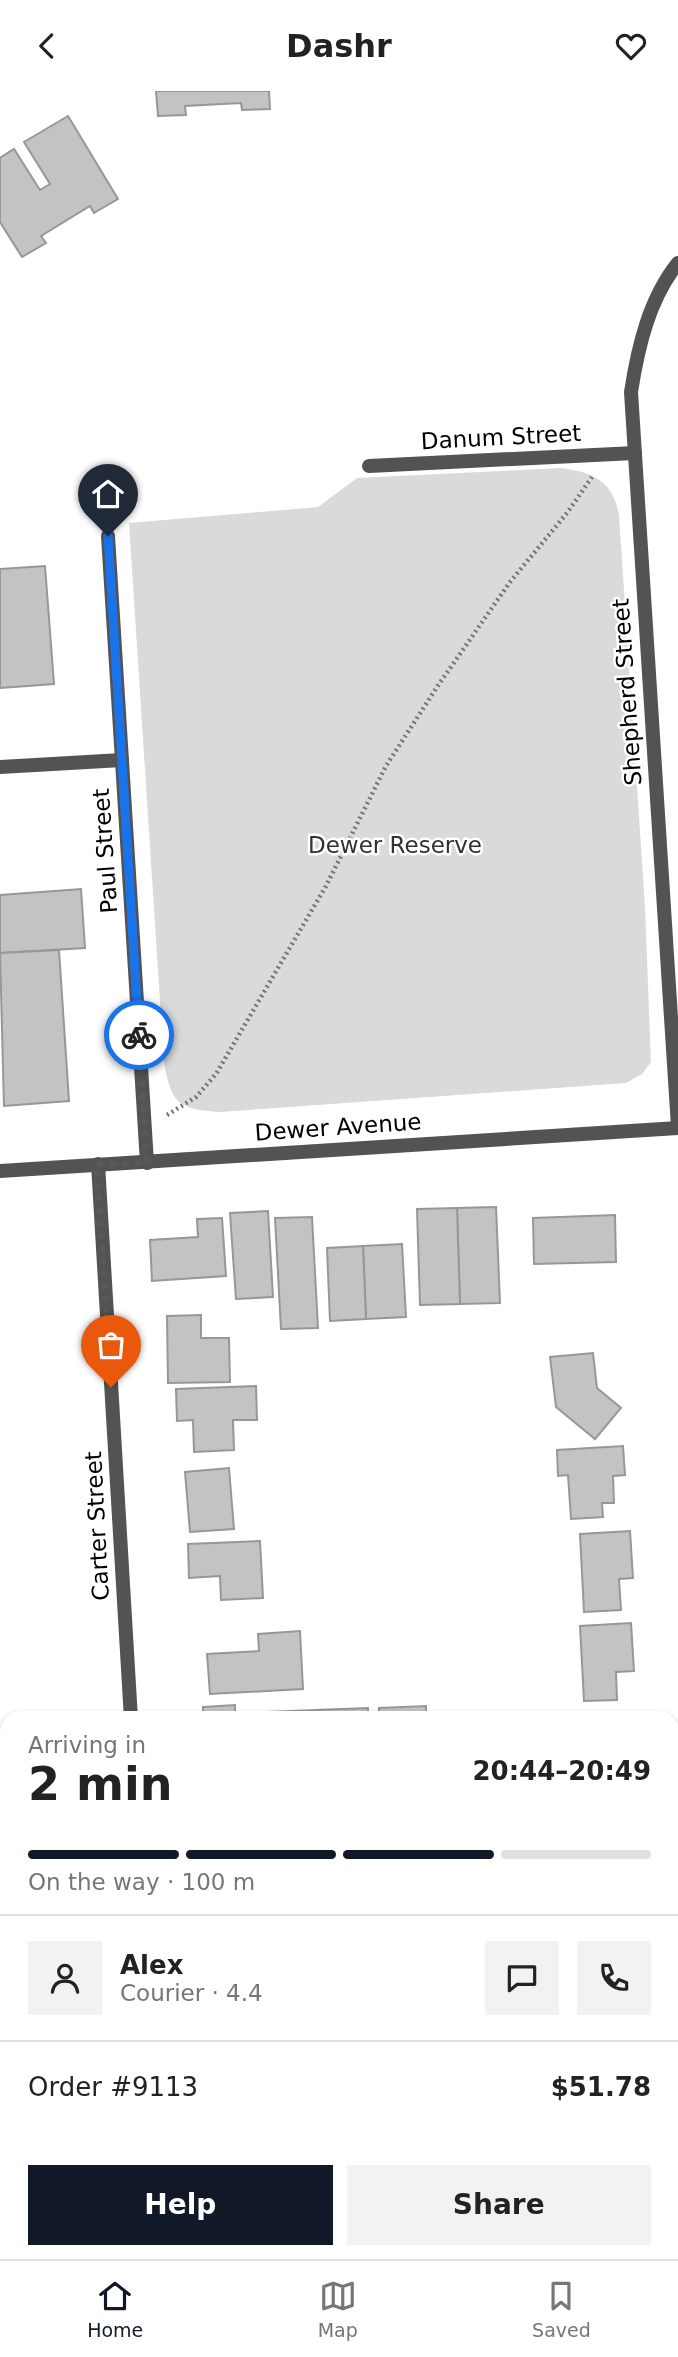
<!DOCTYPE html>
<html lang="en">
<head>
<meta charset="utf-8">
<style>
  body { margin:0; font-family:"DejaVu Sans",sans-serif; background:#f2f2f2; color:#222; height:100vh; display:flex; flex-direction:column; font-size:26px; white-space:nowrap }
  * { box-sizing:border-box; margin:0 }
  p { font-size:23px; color:#767676 }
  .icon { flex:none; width:38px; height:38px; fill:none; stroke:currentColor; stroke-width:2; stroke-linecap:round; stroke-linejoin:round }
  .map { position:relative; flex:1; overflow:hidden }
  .sheet { position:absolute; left:0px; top:1620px; width:679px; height:548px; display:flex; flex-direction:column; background:#fff; border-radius:21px 21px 0 0; box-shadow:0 2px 5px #0004 }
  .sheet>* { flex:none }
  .pin { position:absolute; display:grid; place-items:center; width:60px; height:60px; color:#fff; margin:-72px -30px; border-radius:50% 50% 50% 0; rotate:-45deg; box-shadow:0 0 7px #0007 }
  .pin .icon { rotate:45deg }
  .courier { position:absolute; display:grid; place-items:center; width:70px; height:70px; margin:-35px; border:5px solid #1a73e8; border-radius:50%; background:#fff; color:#222; box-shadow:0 2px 9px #0007 }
  .overview em { font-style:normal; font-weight:700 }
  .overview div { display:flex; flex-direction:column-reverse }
  .overview { display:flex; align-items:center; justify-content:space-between; height:119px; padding:0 28px }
  h1 { font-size:46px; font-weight:700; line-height:52px }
  .bar { display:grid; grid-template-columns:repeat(4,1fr); gap:10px 7px; align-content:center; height:84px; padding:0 28px }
  .bar i { height:9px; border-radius:5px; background:#e0e0e0 }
  .bar .active { background:#111827 }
  .bar p { grid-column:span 4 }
  .line { display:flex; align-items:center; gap:18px; padding:0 28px; border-top:2px solid #e0e0e0 }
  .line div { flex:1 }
  .round { display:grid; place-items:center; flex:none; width:74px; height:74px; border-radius:0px; background:#f2f2f2 }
  .primary-button { display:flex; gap:14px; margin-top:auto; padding:14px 28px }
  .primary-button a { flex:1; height:80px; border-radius:0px; background:#111827; color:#fff; font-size:28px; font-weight:700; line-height:80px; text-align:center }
  .primary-button a+a { background:#f2f2f2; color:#222 }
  header { display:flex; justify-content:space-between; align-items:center; height:91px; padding:0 28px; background:#fff; font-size:32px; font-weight:700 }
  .menu { display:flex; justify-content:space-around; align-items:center; height:98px; border-top:2px solid #e0e0e0; background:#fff; font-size:19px; color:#767676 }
  .menu a { display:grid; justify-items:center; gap:4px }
  .menu .active { color:#111827 }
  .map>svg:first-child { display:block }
</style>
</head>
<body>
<header><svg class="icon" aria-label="back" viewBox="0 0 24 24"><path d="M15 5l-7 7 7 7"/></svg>Dashr<svg class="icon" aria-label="heart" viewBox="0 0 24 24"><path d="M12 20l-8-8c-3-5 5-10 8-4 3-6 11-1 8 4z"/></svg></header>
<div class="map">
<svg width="678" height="2168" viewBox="0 0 678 2168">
  <rect width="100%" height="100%" fill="#fff"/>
  <path fill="#dadada" d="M561,377c32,4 52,13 58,47l26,392 6,155 -9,12 -16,9 -406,29c-42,-3 -48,-8 -56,-49l-35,-540 189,-16 39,-29z"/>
  <g fill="#c3c3c3" stroke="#979797" stroke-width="2">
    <path d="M156,0h113l1,18 -28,1 -1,-7 -56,3 1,9 -28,1z"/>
    <path d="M68,25l50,83 -24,14 -4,-7 -49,30 5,7 -24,14 -22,-35v-64l14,-9 26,41 10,-6 -26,-42z"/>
    <path d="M45,475l9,118 -54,4v-119z"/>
    <path d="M81,798l4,59 -85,5v-58z"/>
    <path d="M59,859l10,151 -65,5 -4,-153z"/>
    <path d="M496,1116l4,96 -40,1 -3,-96z"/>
    <path d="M457,1117l3,96 -40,1 -3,-96z"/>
    <path d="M268,1120l5,86 -37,2 -6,-86z"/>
    <path d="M615,1124l1,47 -82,2 -1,-46z"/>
    <path d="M312,1126l6,111 -37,1 -6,-111z"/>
    <path d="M222,1127l4,58 -74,5 -2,-41 48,-3 -1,-18z"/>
    <path d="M402,1153l4,73 -40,2 -3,-73z"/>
    <path d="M363,1155l3,73 -36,2 -3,-73z"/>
    <path d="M201,1224v23h28l1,44 -62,1 -1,-67z"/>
    <path d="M593,1262l4,35 24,20 -26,31 -39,-32 -6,-50z"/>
    <path d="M256,1295l1,34h-24l1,30 -40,2 -1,-32 -16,1 -1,-32z"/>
    <path d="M623,1355l2,29 -12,1 1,27h-12l1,14 -32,2 -3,-44 -10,1 -1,-26z"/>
    <path d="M229,1377l5,61 -44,3 -5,-60z"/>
    <path d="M630,1440l3,47 -14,1 2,31 -37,2 -4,-78z"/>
    <path d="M260,1450l3,57 -42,2 -1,-24 -31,2 -1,-34z"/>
    <path d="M631,1532l3,48 -18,1 1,28 -33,1 -4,-75z"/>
    <path d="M300,1540l3,58 -93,5 -3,-40 52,-3 -1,-17z"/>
    <path d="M235,1614v14h-32v-12z"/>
    <path d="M426,1615v13h-47v-11z"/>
    <path d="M368,1617v11h-52v-9z"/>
    <path d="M316,1619v9h-49v-7z"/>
    <rect x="0" y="1926" width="7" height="47"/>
    <path d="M672,2045h6v100l-6,1z"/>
    <path d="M0,2098h7v59l-7,1z"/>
    <path d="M113,2161l1,7h-65v-3z"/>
  </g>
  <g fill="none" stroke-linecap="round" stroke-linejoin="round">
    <path stroke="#757575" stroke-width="4.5" stroke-dasharray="2 3.5" stroke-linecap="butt" d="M167,1024l29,-18 20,-23 110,-188 60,-120 51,-79 73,-105 57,-69 25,-36"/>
    <g stroke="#535353" stroke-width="14">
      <path d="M672,1935h6"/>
      <path d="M672,2010h6"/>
    </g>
    <g stroke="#535353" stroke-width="14">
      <path d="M678,172c-29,36 -40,84 -47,129l47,735"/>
      <path d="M369,375l266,-13"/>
      <path d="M108,445l39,627"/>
      <path d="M0,676l122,-7"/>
      <path d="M98,1073l33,555"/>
      <path d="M0,1080l678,-43"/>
      <path d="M0,1730l7,-1"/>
      <path d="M173,2161l1,7"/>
    </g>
  </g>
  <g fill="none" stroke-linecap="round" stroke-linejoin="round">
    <path stroke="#595959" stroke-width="7" stroke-dasharray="0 12.6" d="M111,1296l-14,-223 50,-1 -8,-128"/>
    <path stroke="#1a73e8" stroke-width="9" d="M108,445l31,499"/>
  </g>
  <g text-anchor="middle" stroke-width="5" stroke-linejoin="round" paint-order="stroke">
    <g font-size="23" fill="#000" stroke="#fff">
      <text transform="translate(501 346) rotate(-3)" y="8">Danum Street</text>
      <text transform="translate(627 601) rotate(-94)" y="8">Shepherd Street</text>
      <text transform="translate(105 760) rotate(-94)" y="8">Paul Street</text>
      <text transform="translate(338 1036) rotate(-4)" y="8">Dewer Avenue</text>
      <text transform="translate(97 1435) rotate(-93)" y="8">Carter Street</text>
    </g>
    <g font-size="23" fill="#313131" stroke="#fff">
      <text x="395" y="762">Dewer Reserve</text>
    </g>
  </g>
</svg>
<div class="pin" style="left:111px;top:1296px;background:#ea580c"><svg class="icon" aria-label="bag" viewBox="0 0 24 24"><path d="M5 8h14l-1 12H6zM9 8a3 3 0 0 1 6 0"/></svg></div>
<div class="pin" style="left:108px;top:445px;background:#1f2937"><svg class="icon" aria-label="home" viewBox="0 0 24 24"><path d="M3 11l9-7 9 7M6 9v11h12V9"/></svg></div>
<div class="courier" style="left:139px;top:944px"><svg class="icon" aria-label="bike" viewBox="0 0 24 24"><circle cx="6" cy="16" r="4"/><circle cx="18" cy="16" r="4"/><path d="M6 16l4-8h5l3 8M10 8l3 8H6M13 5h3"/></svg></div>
<section class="sheet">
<div class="overview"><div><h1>2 min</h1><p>Arriving in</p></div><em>20:44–20:49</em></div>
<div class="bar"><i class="active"></i><i class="active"></i><i class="active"></i><i></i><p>On the way · 100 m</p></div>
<div class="line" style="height:126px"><a class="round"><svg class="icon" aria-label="person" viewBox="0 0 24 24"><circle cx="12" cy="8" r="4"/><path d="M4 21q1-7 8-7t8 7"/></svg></a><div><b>Alex</b><p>Courier · 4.4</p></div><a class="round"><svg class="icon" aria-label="chat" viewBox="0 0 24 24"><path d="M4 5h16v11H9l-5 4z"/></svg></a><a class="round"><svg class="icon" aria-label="phone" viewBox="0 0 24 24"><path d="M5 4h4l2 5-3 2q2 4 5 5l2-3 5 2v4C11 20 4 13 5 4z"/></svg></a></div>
<div class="line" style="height:91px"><div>Order #9113</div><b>$51.78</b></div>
<div class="primary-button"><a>Help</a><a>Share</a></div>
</section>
</div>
<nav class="menu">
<a class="active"><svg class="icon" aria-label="home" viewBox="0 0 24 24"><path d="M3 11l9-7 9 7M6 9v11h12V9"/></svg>Home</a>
<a><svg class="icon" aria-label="map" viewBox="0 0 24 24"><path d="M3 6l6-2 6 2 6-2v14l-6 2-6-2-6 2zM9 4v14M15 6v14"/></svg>Map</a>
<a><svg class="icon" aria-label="saved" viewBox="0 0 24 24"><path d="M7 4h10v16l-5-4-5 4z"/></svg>Saved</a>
</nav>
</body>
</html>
